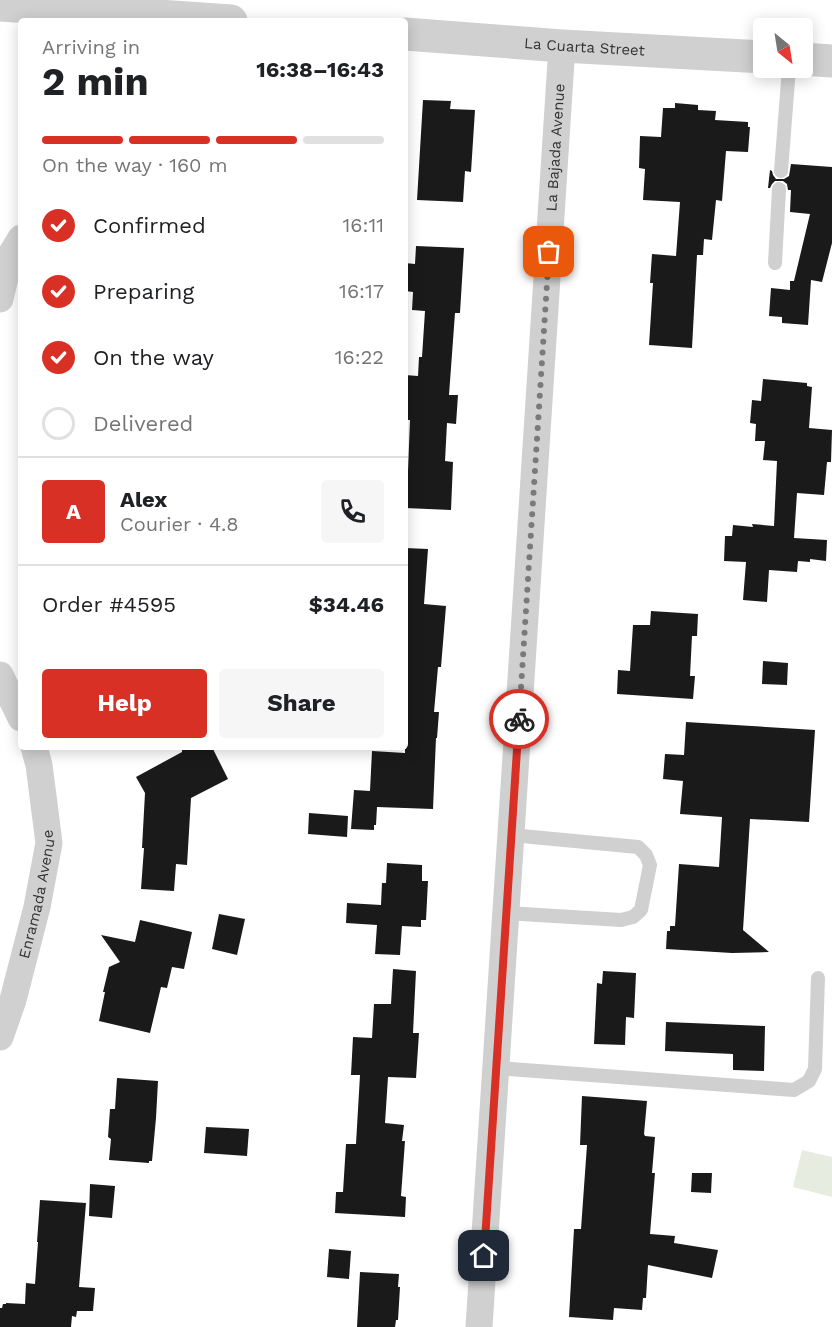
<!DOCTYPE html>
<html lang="en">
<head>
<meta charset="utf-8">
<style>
  body { margin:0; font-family:"Work Sans",sans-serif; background:#f6f6f6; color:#202124; height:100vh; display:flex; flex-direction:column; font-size:22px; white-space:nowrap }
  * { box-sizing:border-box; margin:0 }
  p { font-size:20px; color:#757577 }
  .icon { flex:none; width:33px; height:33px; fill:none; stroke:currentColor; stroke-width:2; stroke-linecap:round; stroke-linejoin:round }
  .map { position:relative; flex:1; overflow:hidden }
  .drawer { position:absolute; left:18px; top:18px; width:390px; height:732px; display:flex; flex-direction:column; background:#fff; border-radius:6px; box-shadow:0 3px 15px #0003 }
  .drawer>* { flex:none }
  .needle { width:39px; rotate:150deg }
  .fabs { position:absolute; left:753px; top:18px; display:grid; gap:12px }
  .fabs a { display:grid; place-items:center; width:60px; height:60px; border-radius:6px; background:#fff; box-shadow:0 3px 15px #0003; font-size:30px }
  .pin { position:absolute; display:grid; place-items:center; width:51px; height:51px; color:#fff; margin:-26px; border-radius:12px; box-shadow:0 3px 9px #0006 }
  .courier { position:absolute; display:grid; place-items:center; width:60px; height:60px; margin:-30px; border:4px solid #d93025; border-radius:50%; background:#fff; color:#222; box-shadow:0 2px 8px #0007 }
  .overview em { font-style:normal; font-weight:700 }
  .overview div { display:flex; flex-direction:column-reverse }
  .overview { display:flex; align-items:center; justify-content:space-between; height:102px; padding:0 24px }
  h1 { font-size:39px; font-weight:700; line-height:45px }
  .bar { display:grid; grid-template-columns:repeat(4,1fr); gap:9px 6px; align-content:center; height:72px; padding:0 24px }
  .bar i { height:8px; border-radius:4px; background:#e0e0e0 }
  .bar .on { background:#d93025 }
  .bar p { grid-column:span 4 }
  .line { display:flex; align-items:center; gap:15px; padding:0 24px; border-top:2px solid #e0e0e0 }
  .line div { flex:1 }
  .round { display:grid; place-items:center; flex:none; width:63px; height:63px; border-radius:6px; background:#f6f6f6 }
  ol { padding:0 24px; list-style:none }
  li { display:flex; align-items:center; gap:18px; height:66px }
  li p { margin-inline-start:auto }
  li .icon { padding:6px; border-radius:50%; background:#d93025; color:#fff; stroke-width:4 }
  li:last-child { color:#757577 }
  li i { width:33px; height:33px; border:3px solid #e0e0e0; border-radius:50% }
  .cta { display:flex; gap:12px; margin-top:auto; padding:12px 24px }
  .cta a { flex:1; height:69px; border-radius:6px; background:#d93025; color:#fff; font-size:24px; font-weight:700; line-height:69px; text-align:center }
  .cta a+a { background:#f6f6f6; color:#202124 }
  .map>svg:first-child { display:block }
</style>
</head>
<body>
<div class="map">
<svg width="832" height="1327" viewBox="0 0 832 1327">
  <rect width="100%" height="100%" fill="#fff"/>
  <path fill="#e6ecdf" d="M802,1150l30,7v40l-39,-10z"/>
  <g fill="#1a1a1a">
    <path d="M423,100l28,1 -1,8 25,1 -4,62 -6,-1 -2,31 -46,-2z"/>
    <path d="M675,103l23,2v5l18,1 -1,9 33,2v5h2l-2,25 -22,-1 -4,50 -6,-1 -4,40 -8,-1 -1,16h-6l-5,93 -43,-3 4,-62h-3l2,-29 24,2 4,-54 -37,-2 2,-31 -6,-1 1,-32 21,1 2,-29h12z"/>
    <path d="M791,164l41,3v76l-10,39 -11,-2 -3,45 -26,-2v-6l-13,-1 2,-28 19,2v-9h4l16,-67 -20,-2 1,-22h-3l-1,-6 -4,-3h-8l-3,3 -2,4h-2l2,-18 2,1 1,4 3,4h8l5,-3z"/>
    <path d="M416,246l48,2 -4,65h-5l-6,82h9l-2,29 -9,-1 -2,38 8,1 -2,48 -46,-2v-37h3l2,-51h-5v-45l13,1 1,-19h3l3,-46 -13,-1 1,-18 -8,-1v-28l10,1z"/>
    <path d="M763,379l44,4v3l5,1 -3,41 23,2 -1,32h-4l-3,33 -27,-2 -3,45 33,2 -1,21 -16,-2v3l-12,-1 -1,11 -28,-2 -2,32 -24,-2 3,-38 -22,-1 1,-25h7l1,-11 20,2 -1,-3 22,2 3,-65 -14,-1 2,-19h-10l1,-17 -6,-1 2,-23 9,1z"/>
    <path d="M405,548l23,1 -4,55 22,2 -5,61h-3l-4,45h5l-2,26h-1l-3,71 -56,-2 -1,18h-2v5l-23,-1 3,-39 16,1 2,-40 33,2z"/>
    <path d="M651,611l47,3 -1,22h-5l-2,40h5l-2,23 -76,-5 1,-24 12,1 3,-46h17z"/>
    <path d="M763,661l25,2 -1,22 -25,-1z"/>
    <path d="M686,722l129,8 -6,92 -59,-3 -7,111 26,22 -37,1 -66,-4 1,-18h3v-5h5l4,-62 40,3 3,-50 -42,-3 3,-33 -20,-2 2,-25 19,1z"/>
    <path d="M182,747h30l16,32 -37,19 -4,67 -11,-1 -2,27 -33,-2 3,-41h-2l3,-55 -9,-16 46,-25z"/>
    <path d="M309,813l39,3 -1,21 -39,-3z"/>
    <path d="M387,863l35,2v16h6l-2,39h-5v7l-19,-1 -2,29 -25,-1 2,-29 -31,-2 1,-20 34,2 1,-22h4z"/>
    <path d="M219,914l26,5 -8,36 -25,-6z"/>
    <path d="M140,920l52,12 -8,37 -12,-2 -5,21 -6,-1 -11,46 -51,-12 6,-29h-2l6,-25 11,-5 -19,-27 34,7z"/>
    <path d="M393,969l23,2 -3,62h6l-3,45 -28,-1 -3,46 19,2 -2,16h3l-4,55 5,1 -1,20 -70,-4 1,-21h7l3,-48h10l4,-69h-9l2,-38 19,1 2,-34h17z"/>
    <path d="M603,971l33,2 -2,45 -8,-1 -1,28 -31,-1 3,-61 5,1z"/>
    <path d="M666,1022l99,4 -1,45 -31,-1v-16l-68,-3z"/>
    <path d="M117,1078l41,3 -2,37 -4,43h-3v2l-40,-3 2,-21 -3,-2 2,-28h5z"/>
    <path d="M582,1096l65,5 -3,33 1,2 10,1 -3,36h3l-5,61 25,2 -1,7 44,7 -6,28 -64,-13 -2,33h-3l-1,12 -28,-2 -1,12 -44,-3 5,-88h7l6,-84h-7z"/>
    <path d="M206,1127l43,2 -2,27 -43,-3z"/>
    <path d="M692,1173h20l-1,20 -20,-1z"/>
    <path d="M90,1184l25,2 -3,32 -23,-2z"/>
    <path d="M40,1200l46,3 -7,84 16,1 -2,23h-16l-1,6 -4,-1 -1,11h-71v-19h2l1,-4h3v-1l19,1 1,-21 9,1 3,-42h-1z"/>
    <path d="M329,1249l22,2 -2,28 -22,-2z"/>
    <path d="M360,1272l39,2 -1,13h2l-2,33h-2l-1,7h-38z"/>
  </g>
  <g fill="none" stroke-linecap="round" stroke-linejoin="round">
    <g stroke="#d0d0d0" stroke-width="14">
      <path d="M781,171l8,-103"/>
      <path d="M775,263l4,-74"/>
      <path d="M506,913l115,7 12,-3 8,-7 9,-45 -4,-10 -8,-8 -127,-12"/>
      <path d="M496,1068l298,22 15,-9 6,-12 3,-91"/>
    </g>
    <g stroke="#d0d0d0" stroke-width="27">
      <path d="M0,299l10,-43 11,-18"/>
      <path d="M0,675l21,43"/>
      <path id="s1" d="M0,1037l13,-37 24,-93 12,-64 -10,-78 -5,-18"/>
      <path id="s2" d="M479,1327l83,-1281"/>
    </g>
    <g stroke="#d0d0d0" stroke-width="33">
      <path d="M0,5l231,16"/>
      <path id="s3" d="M405,34l157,12 202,11"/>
      <path d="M802,59l30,2"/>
    </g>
  </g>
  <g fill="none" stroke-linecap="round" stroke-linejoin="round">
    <path stroke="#7a7a7a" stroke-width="6" stroke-dasharray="0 10.8" d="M519,719l30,-467"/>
    <path stroke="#d93025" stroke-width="8" d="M484,1256l35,-537"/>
  </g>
  <g text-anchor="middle" stroke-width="6" stroke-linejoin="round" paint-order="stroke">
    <g font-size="15" fill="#333" stroke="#fff">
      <text dy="5" stroke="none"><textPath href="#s3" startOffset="180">La Cuarta Street</textPath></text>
      <text dy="5" stroke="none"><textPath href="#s2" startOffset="1182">La Bajada Avenue</textPath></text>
      <text dy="5" stroke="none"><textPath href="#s1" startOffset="148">Enramada Avenue</textPath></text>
    </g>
  </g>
</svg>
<div class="fabs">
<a><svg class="needle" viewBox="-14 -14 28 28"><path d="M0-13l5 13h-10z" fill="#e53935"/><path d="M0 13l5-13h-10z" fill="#757577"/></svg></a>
</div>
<div class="pin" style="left:549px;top:252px;background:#ea580c"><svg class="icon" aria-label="bag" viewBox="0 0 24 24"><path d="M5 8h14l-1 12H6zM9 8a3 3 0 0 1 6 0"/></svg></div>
<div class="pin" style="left:484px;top:1256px;background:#1f2937"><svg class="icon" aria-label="home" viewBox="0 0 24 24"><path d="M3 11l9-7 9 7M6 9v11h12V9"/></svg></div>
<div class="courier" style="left:519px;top:719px"><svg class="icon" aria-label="bike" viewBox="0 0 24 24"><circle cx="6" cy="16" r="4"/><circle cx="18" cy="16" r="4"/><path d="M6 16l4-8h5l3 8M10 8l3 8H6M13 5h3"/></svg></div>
<section class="drawer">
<div class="overview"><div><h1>2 min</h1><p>Arriving in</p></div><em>16:38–16:43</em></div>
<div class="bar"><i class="on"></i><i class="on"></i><i class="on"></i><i></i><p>On the way · 160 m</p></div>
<ol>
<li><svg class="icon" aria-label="check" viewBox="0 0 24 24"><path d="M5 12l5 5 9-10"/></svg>Confirmed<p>16:11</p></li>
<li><svg class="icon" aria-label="check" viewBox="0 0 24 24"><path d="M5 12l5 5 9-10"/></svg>Preparing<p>16:17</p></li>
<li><svg class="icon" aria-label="check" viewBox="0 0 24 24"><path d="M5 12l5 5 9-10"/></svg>On the way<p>16:22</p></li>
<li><i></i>Delivered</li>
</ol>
<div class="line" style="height:108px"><b class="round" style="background:#d93025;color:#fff">A</b><div><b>Alex</b><p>Courier · 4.8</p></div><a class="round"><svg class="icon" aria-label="phone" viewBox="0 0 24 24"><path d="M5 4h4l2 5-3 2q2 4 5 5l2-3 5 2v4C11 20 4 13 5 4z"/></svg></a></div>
<div class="line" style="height:78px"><div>Order #4595</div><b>$34.46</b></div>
<div class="cta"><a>Help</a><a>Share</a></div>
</section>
</div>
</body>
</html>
